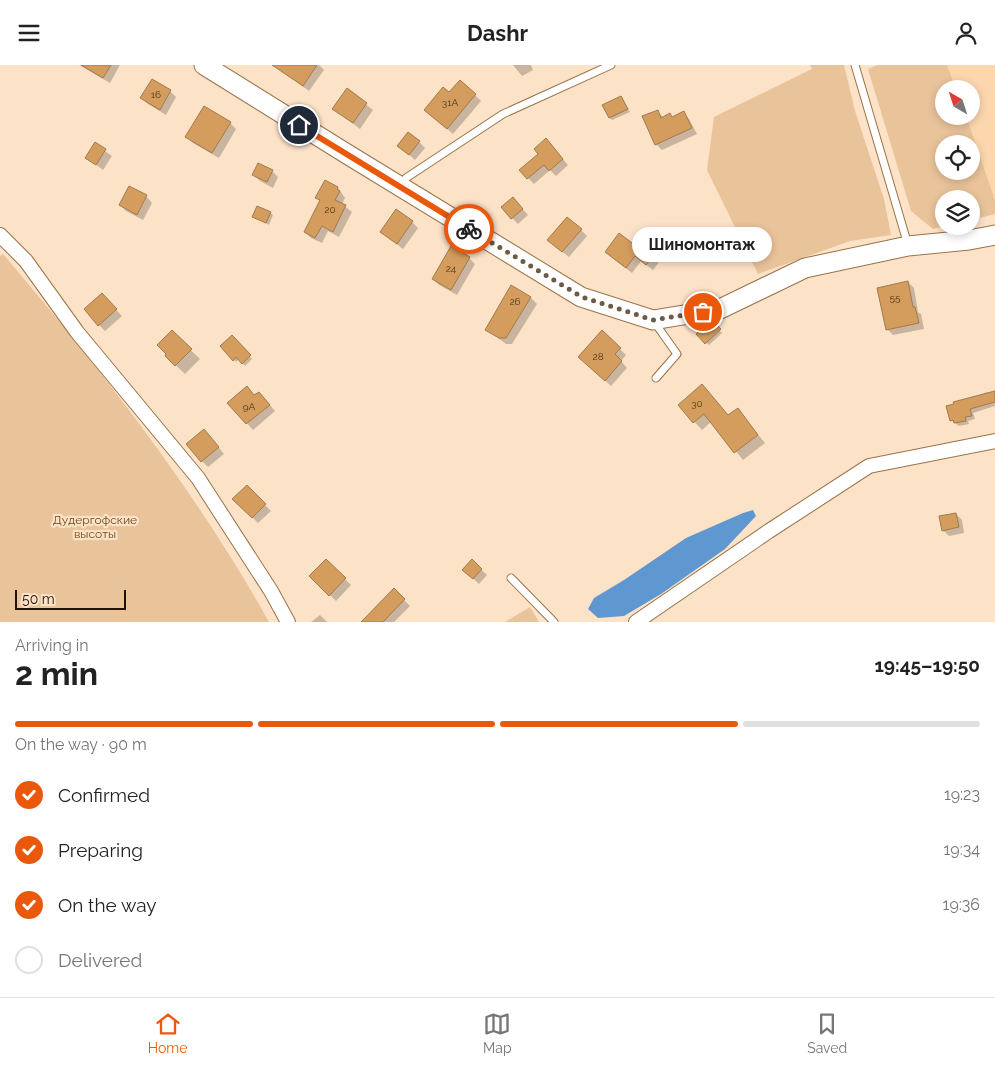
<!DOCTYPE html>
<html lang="en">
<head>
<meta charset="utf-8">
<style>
  body { margin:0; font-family:Raleway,sans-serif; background:#f6f6f6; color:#222; height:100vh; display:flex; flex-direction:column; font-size:19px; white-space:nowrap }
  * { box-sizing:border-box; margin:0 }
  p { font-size:16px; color:#767676 }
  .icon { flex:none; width:28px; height:28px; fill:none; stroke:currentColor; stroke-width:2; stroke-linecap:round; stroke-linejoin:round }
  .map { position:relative; height:557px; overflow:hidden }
  .drawer { display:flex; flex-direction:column; background:#fff; flex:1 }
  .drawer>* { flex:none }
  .needle { width:32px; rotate:321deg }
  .buttons { position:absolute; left:935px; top:15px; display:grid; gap:10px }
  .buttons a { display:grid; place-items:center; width:45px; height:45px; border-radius:50%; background:#fff; box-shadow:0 2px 8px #0003; font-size:25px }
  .scale { position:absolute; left:15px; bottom:12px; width:111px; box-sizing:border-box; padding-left:5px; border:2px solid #211202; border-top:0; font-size:14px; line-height:18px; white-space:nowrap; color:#211202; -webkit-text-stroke:4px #fce2c7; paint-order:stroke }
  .pin { position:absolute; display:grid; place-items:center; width:42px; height:42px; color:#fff; margin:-21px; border:2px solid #fff; border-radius:50%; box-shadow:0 1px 5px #0007 }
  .courier { position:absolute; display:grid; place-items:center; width:50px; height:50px; margin:-25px; border:4px solid #ea580c; border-radius:50%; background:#fff; color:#222; box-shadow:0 1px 6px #0007 }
  .bubble { position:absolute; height:35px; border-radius:18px; background:#fff; box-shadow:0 2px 8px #0003; font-size:16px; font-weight:700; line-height:35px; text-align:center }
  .head em { font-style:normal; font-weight:700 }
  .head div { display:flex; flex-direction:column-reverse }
  .head { display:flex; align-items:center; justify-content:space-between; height:85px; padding:0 15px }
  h1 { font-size:32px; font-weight:700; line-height:38px }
  .bar { display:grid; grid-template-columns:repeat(4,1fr); gap:8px 5px; align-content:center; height:60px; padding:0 15px }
  .bar i { height:6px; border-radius:4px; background:#e0e0e0 }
  .bar .active { background:#ea580c }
  .bar p { grid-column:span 4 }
  ol { padding:0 15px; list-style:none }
  li { display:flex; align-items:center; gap:15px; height:55px }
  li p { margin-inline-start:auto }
  li .icon { padding:5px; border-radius:50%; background:#ea580c; color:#fff; stroke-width:4 }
  li:last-child { color:#767676 }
  li i { width:28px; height:28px; border:2px solid #e0e0e0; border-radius:50% }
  header { display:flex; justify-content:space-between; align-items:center; height:65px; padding:0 15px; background:#fff; font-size:22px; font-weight:700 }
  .menu { display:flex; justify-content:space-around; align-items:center; height:70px; border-top:1px solid #e0e0e0; background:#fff; font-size:14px; color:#767676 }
  .menu a { display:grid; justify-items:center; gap:2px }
  .menu .active { color:#ea580c }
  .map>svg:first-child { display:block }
</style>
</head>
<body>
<header><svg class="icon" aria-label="menu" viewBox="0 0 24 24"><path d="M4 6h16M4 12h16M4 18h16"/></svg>Dashr<svg class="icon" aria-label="person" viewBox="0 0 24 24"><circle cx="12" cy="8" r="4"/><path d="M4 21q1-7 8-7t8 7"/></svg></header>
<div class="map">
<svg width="995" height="557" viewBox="0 0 995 557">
  <rect width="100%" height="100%" fill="#fce2c7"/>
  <path fill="#fcd6ac" d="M947,0h48v135l-29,-84h5v-27h-15z"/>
  <g fill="#e9c39a" fill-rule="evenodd">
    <path d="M810,0h34l11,46 29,88 7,36 -41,6 -92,33 -51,-104 7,-53 98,-48z"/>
    <path d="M878,0h69l9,24h-12v27h22l29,84v14l-24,6v-21h-27v27l-11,3 -22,-18 -43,-142zM944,79h27v27h-27z"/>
    <path d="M3,189c97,114 193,237 266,368h-269v-366z"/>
    <path d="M530,542l9,15h-34z"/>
  </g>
  <path fill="#5f98d1" d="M753,445l3,6 -31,33 -64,45 -37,22 -26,2 -10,-9 6,-11 30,-18 62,-42 57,-25z"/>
  <g fill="#0003">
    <path d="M79,0h41l-10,18z"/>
    <path d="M288,0h31l5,5 -15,21 -26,-19z"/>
    <path d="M513,0h18l2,5 -11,6z"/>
    <path d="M152,15l18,11 6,6 -10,18 -18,-11 -6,-6z"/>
    <path d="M347,25l26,20 -13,19 -26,-20z"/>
    <path d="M475,30l6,6 -28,33 -21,-18z"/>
    <path d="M621,32l9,15 -18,8 -2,-2z"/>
    <path d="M204,43l26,15 6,6 -17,29 -26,-15 -6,-6z"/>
    <path d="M657,46l7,7 6,-3 3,3 10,-5 6,6 8,15 -35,16 -6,-6z"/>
    <path d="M419,77l6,6 -10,12 -16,-14z"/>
    <path d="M95,79l17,12 -9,14 -16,-12z"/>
    <path d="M552,81l16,19 -12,11 -6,-6 -16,14 -6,-6z"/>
    <path d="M272,106l6,6 -5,11 -13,-7 -7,-6z"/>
    <path d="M130,122l16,9 6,7 -9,17 -17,-9 -6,-6z"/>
    <path d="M338,123l7,10 -3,6 10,8 -13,25 -11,-6 -6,12 -11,-5 -6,-6 16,-31 -4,-4z"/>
    <path d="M519,140l9,10 -10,9 -6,-6z"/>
    <path d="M270,148l3,2 -4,10 -15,-8z"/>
    <path d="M412,157l6,6 -15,21 -22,-17z"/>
    <path d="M581,165l6,6 -18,21 -14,-11z"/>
    <path d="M636,183l20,4 6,6 -9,12 -12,-9 -9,12 -19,-15z"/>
    <path d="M469,193l6,6 -18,31 -18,-10 -6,-6z"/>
    <path d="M908,217l6,6 4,24 3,2 3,15 -31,6 -6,-6z"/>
    <path d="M511,222l20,11 6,6 -25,40h-6l-19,-14z"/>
    <path d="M108,236l14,15 -17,15 -6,-6z"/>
    <path d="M713,258l9,10 -13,12 -11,-11z"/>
    <path d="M172,267l28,27 -15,15 -19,-18z"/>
    <path d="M602,267l24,23 -5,6 6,7 -16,18 -25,-23z"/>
    <path d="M232,272l20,22 -7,7 -6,-7 -3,3 -14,-16z"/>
    <path d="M994,326l1,15 -22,7 2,6 -7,2 1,3 -10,2 -8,-6 34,-25 -1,-2z"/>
    <path d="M255,332l10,2 10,12 -22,19 -24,-27z"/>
    <path d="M679,340l50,12 9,-7 27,33 -22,17 -31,-39 -10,9z"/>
    <path d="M210,372l14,17 -16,13 -6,-6z"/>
    <path d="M247,422l24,24 -13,12 -24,-24z"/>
    <path d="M956,449l6,6 2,13 -15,3 -6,-6z"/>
    <path d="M326,496l25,24 -15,16 -25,-25z"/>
    <path d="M472,496l15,14 -8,9 -15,-14z"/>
    <path d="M394,525l16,16 -16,16h-31z"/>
    <path d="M320,550l7,7h-16z"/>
  </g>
  <g fill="#d49d5d" stroke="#a17a4e">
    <path d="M81,0h30l-8,13z"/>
    <path d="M272,0h45l-14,21z"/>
    <path d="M152,14l19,11 -11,20 -20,-12z"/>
    <path d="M460,15l16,14 -29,35 -23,-19 19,-23 6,5z"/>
    <path d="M347,23l20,15 -14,20 -21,-14z"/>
    <path d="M621,31l7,13 -19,9 -7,-13z"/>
    <path d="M204,41l27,16 -19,31 -27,-16z"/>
    <path d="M658,45l3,8 9,-5 2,4 12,-6 8,17 -37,17 -13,-29z"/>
    <path d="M408,67l12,9 -11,14 -12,-9z"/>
    <path d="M546,73l17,21 -14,12 -5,-6 -17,14 -8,-9 19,-16 -4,-5z"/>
    <path d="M95,77l11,7 -10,16 -11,-7z"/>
    <path d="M258,98l15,7 -6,12 -15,-7z"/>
    <path d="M325,115l13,7 -1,2 3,2 -5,9 11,5 -13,27 -11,-6 -7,12 -11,-6 16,-32 -5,-2z"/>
    <path d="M129,121l18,9 -10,20 -18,-10z"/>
    <path d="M513,132l10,12 -12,10 -10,-12z"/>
    <path d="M257,141l14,6 -5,11 -14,-6z"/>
    <path d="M396,144l17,12 -16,23 -17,-12z"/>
    <path d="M567,152l15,12 -20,23 -15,-12z"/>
    <path d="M619,168l17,13 5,-7 16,12 -11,14 -11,-9 -9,12 -21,-16z"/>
    <path d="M451,181l19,11 -19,33 -19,-11z"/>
    <path d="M908,216l5,26h2l4,16 -33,7 -9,-42z"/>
    <path d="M511,220l20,12 -25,41h-7l-14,-8z"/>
    <path d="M102,228l15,16 -19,17 -14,-17z"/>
    <path d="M713,256l8,8 -16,15 -9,-10 12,-12z"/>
    <path d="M172,265l20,19 -17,17 -10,-10 1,-2 -9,-9z"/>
    <path d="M602,265l19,18 -6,6 7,7 -17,20 -27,-24z"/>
    <path d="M232,270l19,20 -9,9 -6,-7 -3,4 -13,-15z"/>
    <path d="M702,319l26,31 10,-7 20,27 -24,18 -30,-39 -11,9 -15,-18z"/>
    <path d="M247,321l7,9 5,-3 11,13 -24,19 -19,-21z"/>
    <path d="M995,326v11l-25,7 2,7 -7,1 1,4 -12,2 -1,-3 -3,1 -4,-15 8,-2 -1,-2z"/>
    <path d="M204,364l15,18 -18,15 -15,-18z"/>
    <path d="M247,420l19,19 -14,14 -20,-19z"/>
    <path d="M956,448l3,14 -17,4 -3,-15z"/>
    <path d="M326,494l20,19 -17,18 -20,-20z"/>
    <path d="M472,494l10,10 -9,10 -11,-9z"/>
    <path d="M394,523l11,11 -22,23h-22z"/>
  </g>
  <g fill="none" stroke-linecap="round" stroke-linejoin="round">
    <g stroke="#9a7348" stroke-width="9">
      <g id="lane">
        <path d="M855,0l53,180"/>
        <path d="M400,122l6,-9 97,-64 108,-49"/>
        <path d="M655,258l22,31 -21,24"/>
        <path d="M511,513l43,44"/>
      </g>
    </g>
    <g stroke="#9a7348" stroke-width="16">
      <g id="street">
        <path d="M0,170l26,26 51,71 121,146 73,113 17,31"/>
        <path d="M636,557l133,-91 100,-65 126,-25"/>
      </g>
    </g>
    <g stroke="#9a7348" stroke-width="21">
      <path id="secondary" d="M204,0l143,89 234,143 72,23 67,-11 85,-41 103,-22 61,-6 26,-5"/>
    </g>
    <use href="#lane" stroke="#fff" stroke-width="7"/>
    <use href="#street" stroke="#fff" stroke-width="14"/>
    <use href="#secondary" stroke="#fff" stroke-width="19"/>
  </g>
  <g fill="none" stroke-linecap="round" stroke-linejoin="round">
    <path stroke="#6e5b47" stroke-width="5" stroke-dasharray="0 9" d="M469,164l113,68 71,23 50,-8"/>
    <path stroke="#ea580c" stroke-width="6" d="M299,60l170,104"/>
  </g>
  <g text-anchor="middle" stroke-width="4.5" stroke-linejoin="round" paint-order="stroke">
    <g font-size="10" fill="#4e3519">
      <text x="156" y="33">16</text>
      <text x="450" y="41">31А</text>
      <text x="330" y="148">20</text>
      <text x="451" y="207">24</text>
      <text x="895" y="236">55</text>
      <text x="515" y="240">26</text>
      <text x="598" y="295">28</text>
      <text x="697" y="342">30</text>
      <text x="249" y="345">9А</text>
    </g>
    <g font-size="12" fill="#6d4817" stroke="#fce2c7">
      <text x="95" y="459">Дудергофские<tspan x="95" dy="14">высоты</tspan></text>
    </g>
  </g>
</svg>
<div class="buttons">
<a><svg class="needle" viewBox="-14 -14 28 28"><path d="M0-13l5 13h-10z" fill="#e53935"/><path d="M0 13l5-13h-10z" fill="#767676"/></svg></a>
<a><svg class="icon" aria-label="locate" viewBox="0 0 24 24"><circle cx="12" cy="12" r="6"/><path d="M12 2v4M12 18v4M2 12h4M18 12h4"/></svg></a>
<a><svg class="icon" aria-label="layers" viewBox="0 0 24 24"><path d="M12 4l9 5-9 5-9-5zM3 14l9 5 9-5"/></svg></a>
</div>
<div class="scale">50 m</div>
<div class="pin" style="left:703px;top:247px;background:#ea580c"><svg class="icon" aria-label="bag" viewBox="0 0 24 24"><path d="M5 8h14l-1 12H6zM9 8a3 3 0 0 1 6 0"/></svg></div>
<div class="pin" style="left:299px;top:60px;background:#1f2937"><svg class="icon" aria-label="home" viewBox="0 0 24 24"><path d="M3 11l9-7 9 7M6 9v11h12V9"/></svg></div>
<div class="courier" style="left:469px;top:164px"><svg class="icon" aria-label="bike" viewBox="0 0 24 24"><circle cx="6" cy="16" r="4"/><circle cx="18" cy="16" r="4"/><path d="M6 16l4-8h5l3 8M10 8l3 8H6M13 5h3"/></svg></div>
<div class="bubble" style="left:632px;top:162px;width:140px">Шиномонтаж</div>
</div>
<section class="drawer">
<div class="head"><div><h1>2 min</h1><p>Arriving in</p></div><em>19:45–19:50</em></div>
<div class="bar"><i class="active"></i><i class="active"></i><i class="active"></i><i></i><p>On the way · 90 m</p></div>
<ol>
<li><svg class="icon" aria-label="check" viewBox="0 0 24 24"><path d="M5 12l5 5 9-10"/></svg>Confirmed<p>19:23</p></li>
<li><svg class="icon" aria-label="check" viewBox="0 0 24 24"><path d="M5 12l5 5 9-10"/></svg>Preparing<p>19:34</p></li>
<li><svg class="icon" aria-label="check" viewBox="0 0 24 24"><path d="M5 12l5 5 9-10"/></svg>On the way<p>19:36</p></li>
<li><i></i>Delivered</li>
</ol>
</section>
<nav class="menu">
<a class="active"><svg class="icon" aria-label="home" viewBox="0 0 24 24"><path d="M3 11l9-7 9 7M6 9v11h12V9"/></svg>Home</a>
<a><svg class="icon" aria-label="map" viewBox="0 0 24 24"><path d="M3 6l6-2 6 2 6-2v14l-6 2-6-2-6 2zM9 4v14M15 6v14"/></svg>Map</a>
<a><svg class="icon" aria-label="saved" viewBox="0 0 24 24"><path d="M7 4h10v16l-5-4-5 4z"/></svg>Saved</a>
</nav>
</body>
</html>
